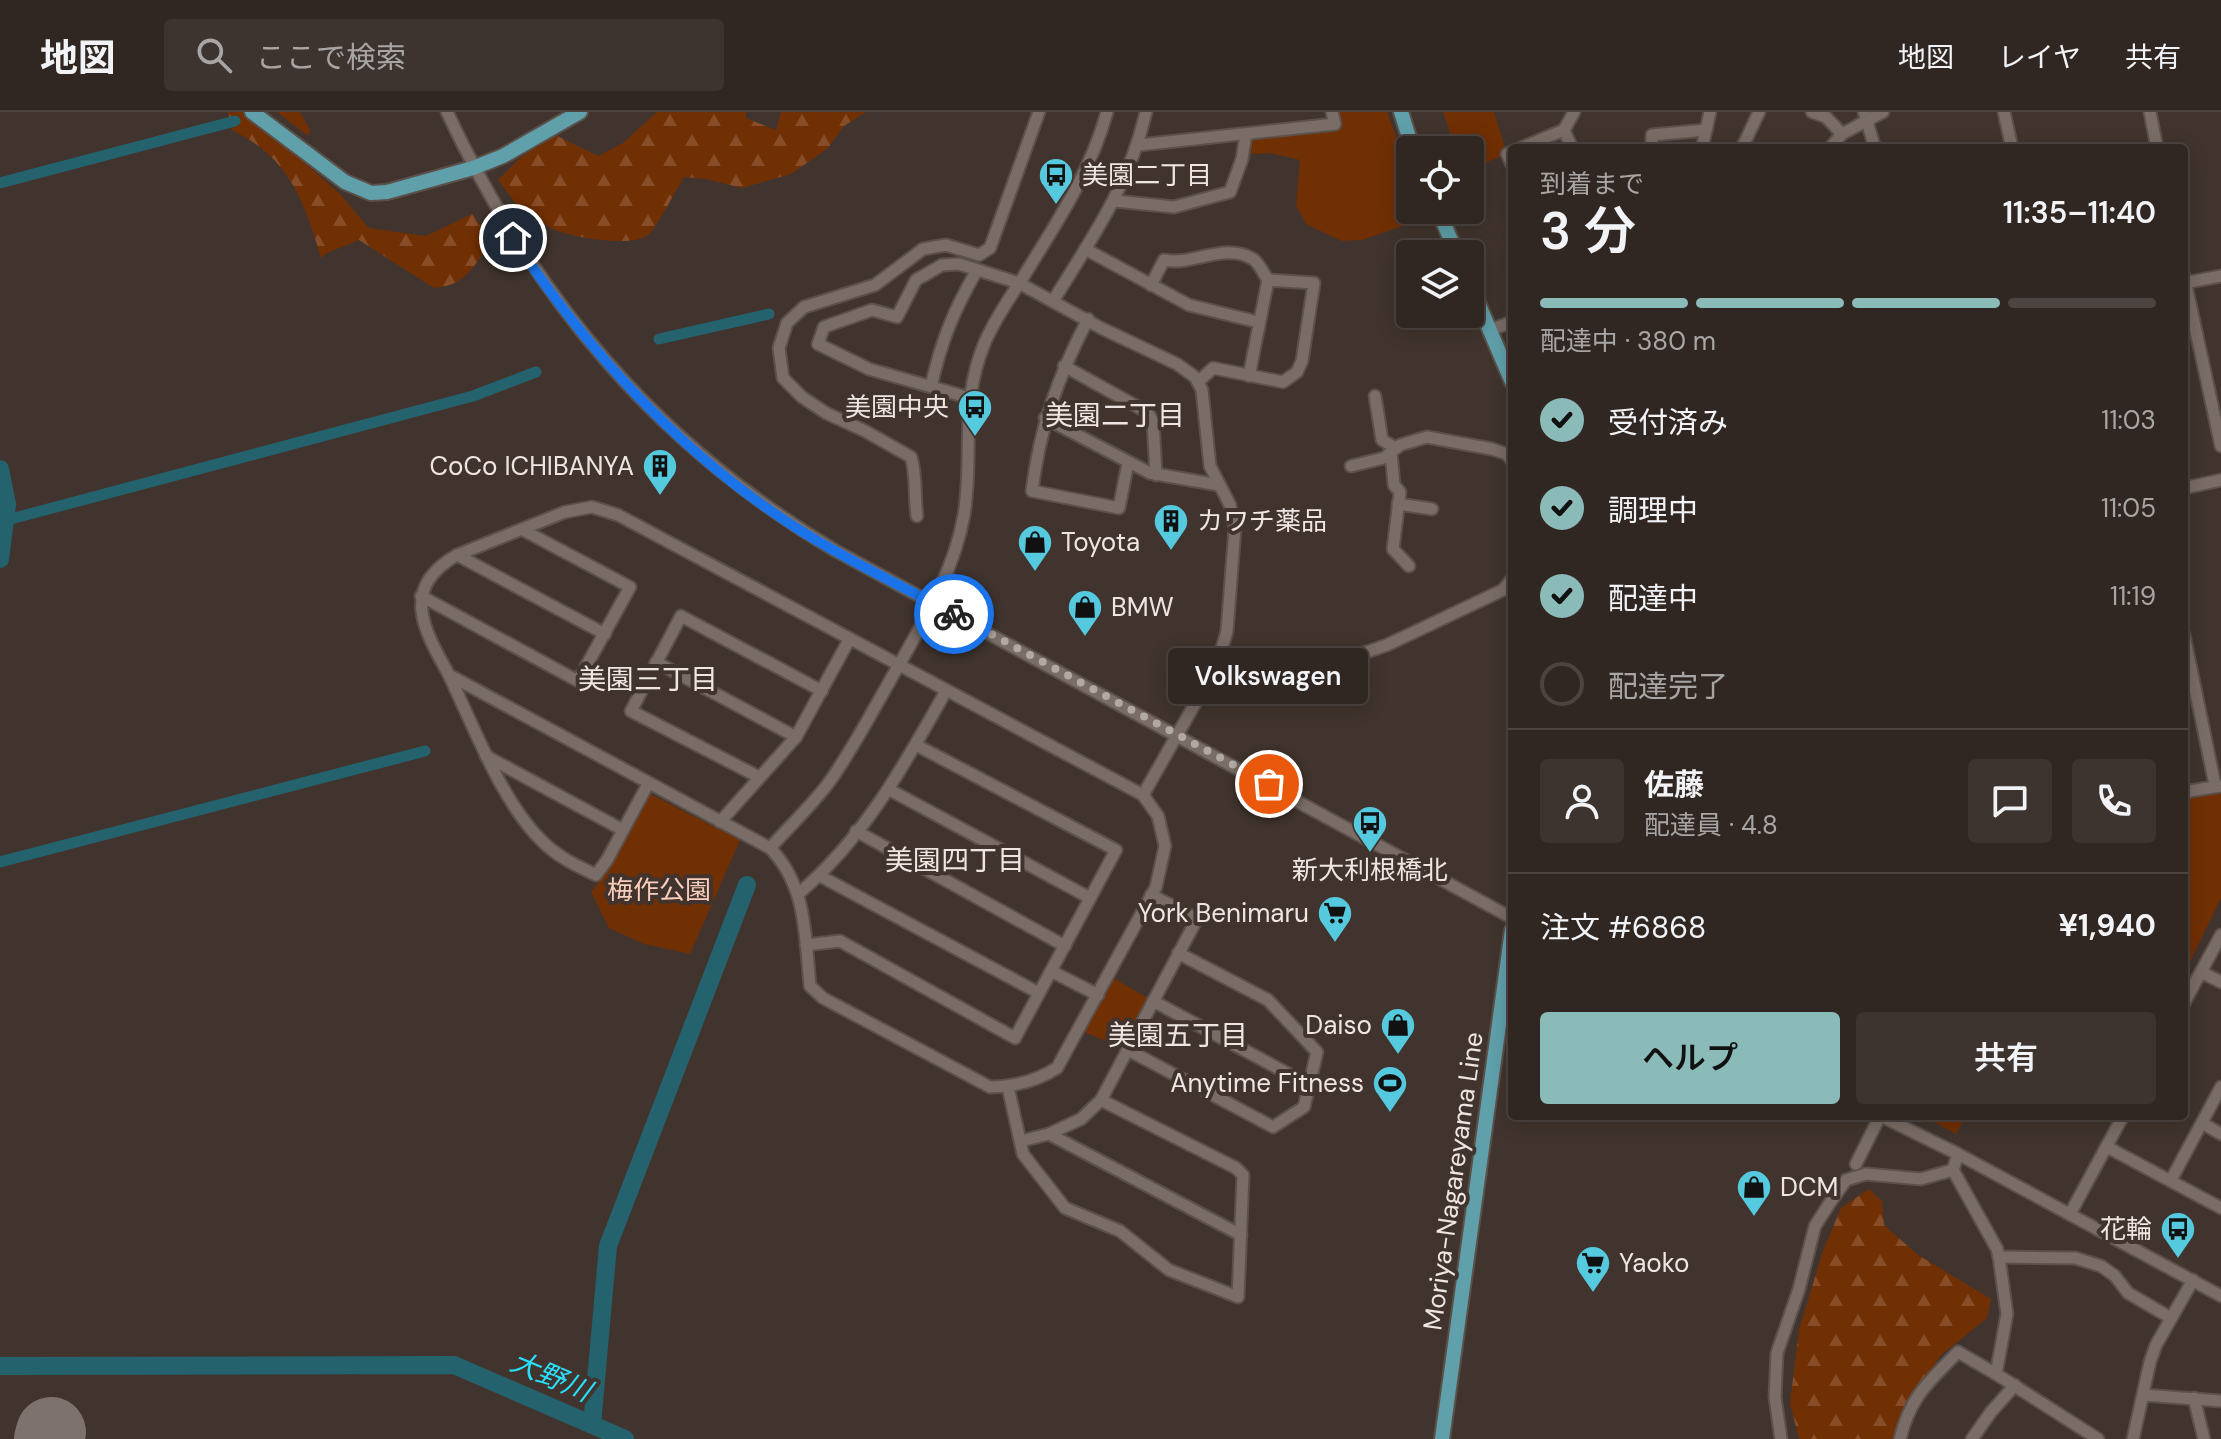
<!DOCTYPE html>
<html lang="ja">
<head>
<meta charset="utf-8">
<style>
  body { margin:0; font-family:"DM Sans","Noto Sans JP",sans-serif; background:#3d332f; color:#f1f3f6; height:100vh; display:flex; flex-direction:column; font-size:30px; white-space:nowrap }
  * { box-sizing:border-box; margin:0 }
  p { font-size:26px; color:#a8a5a5 }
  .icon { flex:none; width:44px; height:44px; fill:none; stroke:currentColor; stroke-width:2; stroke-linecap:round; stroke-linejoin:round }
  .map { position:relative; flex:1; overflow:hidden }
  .panel { position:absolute; left:1508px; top:32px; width:680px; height:976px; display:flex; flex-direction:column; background:#312722; border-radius:8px; box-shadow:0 4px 20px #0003,0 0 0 2px #4c4440 }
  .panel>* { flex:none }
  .fabs { position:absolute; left:1396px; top:24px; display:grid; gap:16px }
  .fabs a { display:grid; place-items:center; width:88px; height:88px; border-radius:8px; background:#312722; box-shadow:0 4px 20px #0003,0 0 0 2px #4c4440; font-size:40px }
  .pin { position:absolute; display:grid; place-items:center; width:68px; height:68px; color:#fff; margin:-34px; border:4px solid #fff; border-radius:50%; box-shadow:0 2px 8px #0007 }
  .courier { position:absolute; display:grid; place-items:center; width:80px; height:80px; margin:-40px; border:6px solid #1a73e8; border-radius:50%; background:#fff; color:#222; box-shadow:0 2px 10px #0007 }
  .bubble { position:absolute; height:56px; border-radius:8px; background:#312722; box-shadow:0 4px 20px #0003,0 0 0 2px #4c4440; font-size:26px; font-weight:600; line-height:56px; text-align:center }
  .overview em { font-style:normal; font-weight:600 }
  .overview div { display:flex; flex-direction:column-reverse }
  .overview { display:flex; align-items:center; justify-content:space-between; height:136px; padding:0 32px }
  h1 { font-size:52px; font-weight:600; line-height:60px }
  .bar { display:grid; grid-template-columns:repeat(4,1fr); gap:12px 8px; align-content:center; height:96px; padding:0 32px }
  .bar i { height:10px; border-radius:6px; background:#4c4440 }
  .bar .selected { background:#8bbbb9 }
  .bar p { grid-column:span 4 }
  .line { display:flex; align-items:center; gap:20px; padding:0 32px; border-top:2px solid #4c4440 }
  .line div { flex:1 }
  .round { display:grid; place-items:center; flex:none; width:84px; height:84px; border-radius:8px; background:#3d332f }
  ol { padding:0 32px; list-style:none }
  li { display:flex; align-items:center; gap:24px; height:88px }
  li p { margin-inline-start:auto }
  li .icon { padding:8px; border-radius:50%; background:#8bbbb9; color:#111; stroke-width:4 }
  li:last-child { color:#a8a5a5 }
  li i { width:44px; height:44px; border:4px solid #4c4440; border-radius:50% }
  .cta { display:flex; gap:16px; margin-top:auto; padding:16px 32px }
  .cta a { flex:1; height:92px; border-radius:8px; background:#8bbbb9; color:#111; font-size:32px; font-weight:600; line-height:92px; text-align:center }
  .cta a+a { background:#3d332f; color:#f1f3f6 }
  header { display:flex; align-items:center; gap:48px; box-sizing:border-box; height:112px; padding:0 40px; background:#312722; border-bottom:2px solid #4c4440 }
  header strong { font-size:38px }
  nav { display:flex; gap:44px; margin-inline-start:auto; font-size:28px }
  .search { width:560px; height:72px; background:#3d332f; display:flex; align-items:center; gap:20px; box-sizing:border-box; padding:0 28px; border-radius:8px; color:#a8a5a5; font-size:30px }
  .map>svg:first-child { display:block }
</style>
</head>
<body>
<header>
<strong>地図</strong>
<div class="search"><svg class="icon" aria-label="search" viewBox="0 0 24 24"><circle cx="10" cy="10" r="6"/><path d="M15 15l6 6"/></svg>ここで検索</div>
<nav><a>地図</a><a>レイヤ</a><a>共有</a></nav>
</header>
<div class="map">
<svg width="2221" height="1327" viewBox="0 0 2221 1327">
  <defs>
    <pattern id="forest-firs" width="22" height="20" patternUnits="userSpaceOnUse" patternTransform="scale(2)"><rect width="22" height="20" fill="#712f04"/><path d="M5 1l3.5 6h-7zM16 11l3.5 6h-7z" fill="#864d28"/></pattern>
  </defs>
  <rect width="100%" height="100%" fill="#41342e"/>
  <g fill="#712f04">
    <path d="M1339,0h48l23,62v36h13l3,8 -64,22 -20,1 -11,-5 -25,-12 -10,-19 4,-45 -30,-7 -21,1 1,-16 91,-11z"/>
    <path d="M1443,0h51l13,42 -37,15v-19h-14z"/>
    <path d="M2221,677v109l-37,76v-176z"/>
    <path d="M648,681l92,47 -50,114 -46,-10 -35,-16 -18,-36c25,-29 41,-64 57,-99z"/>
    <path d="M1108,863l45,26 -25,49 -49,-20z"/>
    <path d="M1924,1004h42l-10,18z"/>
  </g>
  <g fill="url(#forest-firs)">
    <path d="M228,0h16l38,31 58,51 29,34 57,8 46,-22 18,24c-12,26 -25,48 -56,50l-75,-48 -32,13 -6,5c-17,-58 -32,-100 -89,-128z"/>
    <path d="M277,0h23l10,18 -2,6z"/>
    <path d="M657,0h89v6l30,12 5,-18h85l-22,14 -17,23 -36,25 -49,14 -36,-9 -22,-2c-8,13 -27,50 -36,58 -16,13 -80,2 -97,-7 -14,-7 -19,-22 -35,-24l-18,-24 23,-23 34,-22 43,21 25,-13z"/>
    <path d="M1869,1077l13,12 2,24 34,30 73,44 -4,19 -47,38 -27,45 -13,38h-101l-9,-36 9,-73 24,-79 18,-43z"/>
  </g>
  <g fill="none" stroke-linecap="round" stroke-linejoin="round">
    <g stroke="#24636e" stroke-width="11">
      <path d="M0,71l235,-62"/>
      <path d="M659,227l110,-25"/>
      <path d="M7,408l466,-124 63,-24"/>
      <path d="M0,750l425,-111"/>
    </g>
    <g stroke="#24636e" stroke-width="18">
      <path d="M0,357l7,35 -7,55"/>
      <path d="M0,1254l454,-1 171,74"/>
      <path d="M592,1313l16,-179 139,-361"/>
    </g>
    <path stroke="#7e726e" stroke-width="70" d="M49,1327l2,-7"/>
    <g stroke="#5b514b" stroke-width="15">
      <g id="minor">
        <path d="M447,0c89,189 209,332 389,439l676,367"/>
        <path d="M1812,0l14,5 16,17"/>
        <path d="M1864,0l11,36"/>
        <path d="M2004,0l8,36"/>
        <path d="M2150,0l7,36"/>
        <path d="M1139,33l196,-21 -3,-12"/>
        <path d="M1521,36l43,-18"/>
        <path d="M1572,36l-8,-18 10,-18"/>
        <path d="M1652,36v-13l54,-5"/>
        <path d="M1702,36l8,-36"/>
        <path d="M1742,36l17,-36"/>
        <path d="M1830,36l12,-14 41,-22"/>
        <path d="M1512,40l-5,2 5,11"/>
        <path d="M1115,89l59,6 56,-15 12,-33 4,-25"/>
        <path d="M1085,137l104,56 69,17"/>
        <path d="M2184,164l37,170"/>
        <path d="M2184,171l37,-7"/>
        <path d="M1151,173l13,-25c29,6 60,-18 89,-1 6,4 11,15 15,21l-19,96"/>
        <path d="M1053,189c39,-63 76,-115 93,-189"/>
        <path d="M1088,207c-30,58 -48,107 -56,172l87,17 9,-45"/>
        <path d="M1490,218l22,-8"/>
        <path d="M1064,254l83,46 6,9 3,54"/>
        <path d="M1198,270l15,-14 70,14 14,-10 5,-11 12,-78 -46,-3"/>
        <path d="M931,275c10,-46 23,-77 46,-117"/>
        <path d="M1375,284l7,44 14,8"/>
        <path d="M970,286l-101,-29 -51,-25 6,-17 48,-17 25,7 19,-37 26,-15 17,-1 60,19 82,45 76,36 18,13 7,13 8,76 20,39 5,23 -8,103 -10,34 -74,130"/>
        <path d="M1045,306l105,55 69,12"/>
        <path d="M1391,340l3,33 6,7 -7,57 16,17"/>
        <path d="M1351,354l33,-8 16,-13 27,-8 65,12 15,5 5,7"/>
        <path d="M2184,376l37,-8"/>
        <path d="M1398,392l34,5"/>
        <path d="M592,395l26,8 525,280 15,21 7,30 -9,41 -99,181c-21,13 -42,19 -67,19l-167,-89 -13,-12c-5,-50 -3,-100 -40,-138l-321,-173c-25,-45 -50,-87 8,-120l108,-43z"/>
        <path d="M917,404c-3,-20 0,-40 -6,-59l-46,-26 -39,-18 -24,-16 -19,-19 -4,-30 8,-25 17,-16 71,-22 48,-36 23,-4 33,10 11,-7 49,-136"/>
        <path d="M457,443l148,79"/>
        <path d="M421,484l157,85 52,-94 -107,-57"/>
        <path d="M2184,523l31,150"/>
        <path d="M656,550l140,75"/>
        <path d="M1217,553l16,4 25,-1 103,-14 26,-9 116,-55 9,-11"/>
        <path d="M449,563c25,52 53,128 94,167 15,15 34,24 53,33l11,-15 41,-76"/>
        <path d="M486,644l137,74"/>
        <path d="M759,665l-128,-66 50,-95 141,75"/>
        <path d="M890,678l200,108"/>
        <path d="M2184,680l36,-6"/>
        <path d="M720,710l76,-85 53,-97"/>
        <path d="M856,719l209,115"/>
        <path d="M770,736c19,-21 40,-41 57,-63 23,-31 41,-66 60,-99 30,-54 66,-109 77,-171 10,-60 -5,-112 21,-173 10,-23 24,-43 37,-63 33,-54 68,-105 85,-167"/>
        <path d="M820,764l219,117"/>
        <path d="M798,782c65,-54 107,-130 148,-203"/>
        <path d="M806,833l34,-4 175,97 101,-188 -200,-105"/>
        <path d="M1051,859l47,24"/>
        <path d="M2201,860l20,10"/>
        <path d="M1153,889l156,84"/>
        <path d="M2184,891l37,-68"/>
        <path d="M1128,938l145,77 31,-20 13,-55 -49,-52 -90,-47"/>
        <path d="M1008,975l15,67 42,54 55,23 49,39 69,27 5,-122 -7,-7 -135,-68"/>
        <path d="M1881,1004l77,38 263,142"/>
        <path d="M2202,1011l19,11"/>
        <path d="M1049,1022l192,101"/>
        <path d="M1021,1029l28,-7 32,-15 20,-19 96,-181 -46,-24"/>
        <path d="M2107,1035l114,61"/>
        <path d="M1958,1042l-5,16 44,79 2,8 8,57 -11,60 102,65"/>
        <path d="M1856,1052l24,-48"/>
        <path d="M2171,1068l50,-93"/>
        <path d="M2070,1102l53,-98"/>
        <path d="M1999,1145l76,1 26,8 14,10 13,17 43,25"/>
        <path d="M2144,1283l77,6"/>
        <path d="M2194,1286l10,41"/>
        <path d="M1781,1327l-6,-42 2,-44 22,-64 16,-63 14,-22 17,-24 20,-6 55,5 32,-9"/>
        <path d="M1900,1327c11,-44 28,-56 58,-87l38,22"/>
        <path d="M1972,1327l19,-27 24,-27"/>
        <path d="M2133,1327l17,-77 6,-17 37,-65"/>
      </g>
    </g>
    <g stroke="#5b514b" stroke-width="18">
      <g id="major">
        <path d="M252,0l93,70 26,11 16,-1 86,-24 30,-12 77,-44"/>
        <path d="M1401,0l12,38"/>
        <path d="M1438,98l19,44"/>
        <path d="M1470,172l42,98"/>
        <path d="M1442,1327l70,-509"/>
      </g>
    </g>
    <use href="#minor" stroke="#7a6c66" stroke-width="11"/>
    <use href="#major" stroke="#60a0ab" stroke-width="14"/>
  </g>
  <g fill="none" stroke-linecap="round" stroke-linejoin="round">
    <path stroke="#b2a8a4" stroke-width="8" stroke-dasharray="0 14.4" d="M954,502l315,170"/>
    <path stroke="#1a73e8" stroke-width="10" d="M513,126c75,114 169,217 285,291 50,32 104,57 156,85"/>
  </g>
  <defs>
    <g id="bus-pin" transform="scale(1.8)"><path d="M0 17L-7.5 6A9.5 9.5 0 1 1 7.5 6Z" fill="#55cadf" stroke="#41342e"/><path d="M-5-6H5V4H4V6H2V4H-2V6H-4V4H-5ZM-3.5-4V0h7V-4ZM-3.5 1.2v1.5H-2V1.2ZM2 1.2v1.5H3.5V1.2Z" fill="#111"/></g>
    <g id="building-pin" transform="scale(1.8)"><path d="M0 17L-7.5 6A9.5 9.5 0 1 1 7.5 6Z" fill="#55cadf" stroke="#41342e"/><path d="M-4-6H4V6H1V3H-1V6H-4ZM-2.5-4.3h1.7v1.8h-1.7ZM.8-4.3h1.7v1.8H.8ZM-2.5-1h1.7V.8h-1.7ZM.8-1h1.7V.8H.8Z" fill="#111"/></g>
    <g id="shop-pin" transform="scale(1.8)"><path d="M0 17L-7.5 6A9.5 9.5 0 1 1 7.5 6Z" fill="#55cadf" stroke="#41342e"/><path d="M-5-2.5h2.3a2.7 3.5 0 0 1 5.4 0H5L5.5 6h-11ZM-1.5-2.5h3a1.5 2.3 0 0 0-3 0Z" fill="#111"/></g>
    <g id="supermarket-pin" transform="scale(1.8)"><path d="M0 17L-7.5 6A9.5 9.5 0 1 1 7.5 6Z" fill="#55cadf" stroke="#41342e"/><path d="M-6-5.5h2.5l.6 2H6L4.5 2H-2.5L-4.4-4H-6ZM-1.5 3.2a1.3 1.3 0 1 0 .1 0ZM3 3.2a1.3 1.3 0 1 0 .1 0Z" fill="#111"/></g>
    <g id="stadium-pin" transform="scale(1.8)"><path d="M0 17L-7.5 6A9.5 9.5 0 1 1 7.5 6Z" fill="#55cadf" stroke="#41342e"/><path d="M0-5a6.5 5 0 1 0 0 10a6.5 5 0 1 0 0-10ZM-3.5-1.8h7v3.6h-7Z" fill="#111"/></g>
  </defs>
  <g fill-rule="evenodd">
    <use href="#bus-pin" x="1056" y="63"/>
    <use href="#bus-pin" x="975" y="295"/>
    <use href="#building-pin" x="660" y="354"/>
    <use href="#building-pin" x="1171" y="409"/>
    <use href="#shop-pin" x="1035" y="430"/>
    <use href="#shop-pin" x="1085" y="495"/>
    <use href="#bus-pin" x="1370" y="711"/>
    <use href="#supermarket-pin" x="1335" y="801"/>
    <use href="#shop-pin" x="1398" y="913"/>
    <use href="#stadium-pin" x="1390" y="971"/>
    <use href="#shop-pin" x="1754" y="1075"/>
    <use href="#bus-pin" x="2178" y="1117"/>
    <use href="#supermarket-pin" x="1593" y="1151"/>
  </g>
  <g text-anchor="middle" stroke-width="8" stroke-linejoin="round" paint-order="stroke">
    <g font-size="26" fill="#efe6e3" stroke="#41342e" text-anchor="start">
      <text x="1082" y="72">美園二丁目</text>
      <text x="949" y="304" text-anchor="end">美園中央</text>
      <text x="634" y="363" text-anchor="end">CoCo ICHIBANYA</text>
      <text x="1197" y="418">カワチ薬品</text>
      <text x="1061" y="439">Toyota</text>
      <text x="1111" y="504">BMW</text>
      <text x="1370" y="767" text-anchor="middle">新大利根橋北</text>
      <text x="1309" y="810" text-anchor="end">York Benimaru</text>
      <text x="1372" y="922" text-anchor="end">Daiso</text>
      <text x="1364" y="980" text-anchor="end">Anytime Fitness</text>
      <text x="1780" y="1084">DCM</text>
      <text x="2152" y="1126" text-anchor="end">花輪</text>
      <text x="1619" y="1160">Yaoko</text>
    </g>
    <g font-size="26" fill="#f9ceba" stroke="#41342e">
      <text x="659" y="787">梅作公園</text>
    </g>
    <g font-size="26" fill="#efe6e3" stroke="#41342e">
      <text transform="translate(1453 1069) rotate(-82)" y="9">Moriya-Nagareyama Line</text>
    </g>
    <g font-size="28" fill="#efe6e3" stroke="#41342e">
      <text x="1115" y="313">美園二丁目</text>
      <text x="648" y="577">美園三丁目</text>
      <text x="955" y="758">美園四丁目</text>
      <text x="1178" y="933">美園五丁目</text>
    </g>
    <g font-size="28" font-style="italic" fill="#28e0fd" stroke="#41342e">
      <text transform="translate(551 1264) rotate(23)" y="10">大野川</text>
    </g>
  </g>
</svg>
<div class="fabs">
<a><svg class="icon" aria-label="locate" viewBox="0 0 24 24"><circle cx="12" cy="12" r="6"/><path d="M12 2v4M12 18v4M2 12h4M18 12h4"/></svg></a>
<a><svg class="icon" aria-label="layers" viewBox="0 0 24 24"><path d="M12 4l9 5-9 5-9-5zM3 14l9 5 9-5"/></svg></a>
</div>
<div class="pin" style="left:1269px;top:672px;background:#ea580c"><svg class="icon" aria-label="bag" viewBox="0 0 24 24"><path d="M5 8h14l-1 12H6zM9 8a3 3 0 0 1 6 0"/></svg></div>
<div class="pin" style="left:513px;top:126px;background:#1f2937"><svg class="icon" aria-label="home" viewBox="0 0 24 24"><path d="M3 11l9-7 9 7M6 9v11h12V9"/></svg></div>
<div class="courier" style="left:954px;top:502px"><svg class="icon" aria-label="bike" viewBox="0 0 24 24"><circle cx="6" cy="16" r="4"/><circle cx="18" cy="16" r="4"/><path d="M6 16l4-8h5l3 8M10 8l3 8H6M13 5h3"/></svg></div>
<div class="bubble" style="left:1168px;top:536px;width:200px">Volkswagen</div>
<section class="panel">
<div class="overview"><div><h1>3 分</h1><p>到着まで</p></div><em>11:35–11:40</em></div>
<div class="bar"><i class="selected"></i><i class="selected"></i><i class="selected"></i><i></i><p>配達中 · 380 m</p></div>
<ol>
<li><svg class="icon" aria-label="check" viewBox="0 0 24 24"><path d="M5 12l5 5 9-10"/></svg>受付済み<p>11:03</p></li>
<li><svg class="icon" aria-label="check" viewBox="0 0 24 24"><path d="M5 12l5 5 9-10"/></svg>調理中<p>11:05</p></li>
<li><svg class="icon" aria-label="check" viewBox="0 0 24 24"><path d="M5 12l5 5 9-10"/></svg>配達中<p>11:19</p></li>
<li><i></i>配達完了</li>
</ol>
<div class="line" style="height:144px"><a class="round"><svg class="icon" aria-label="person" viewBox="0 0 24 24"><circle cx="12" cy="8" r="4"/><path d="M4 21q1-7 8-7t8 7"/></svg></a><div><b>佐藤</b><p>配達員 · 4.8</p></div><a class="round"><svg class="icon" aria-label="chat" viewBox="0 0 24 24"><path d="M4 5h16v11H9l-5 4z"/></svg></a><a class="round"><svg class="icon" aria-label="phone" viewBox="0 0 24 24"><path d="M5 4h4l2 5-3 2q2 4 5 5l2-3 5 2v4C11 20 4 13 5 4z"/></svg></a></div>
<div class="line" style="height:104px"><div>注文 #6868</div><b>¥1,940</b></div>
<div class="cta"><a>ヘルプ</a><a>共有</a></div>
</section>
</div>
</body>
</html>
